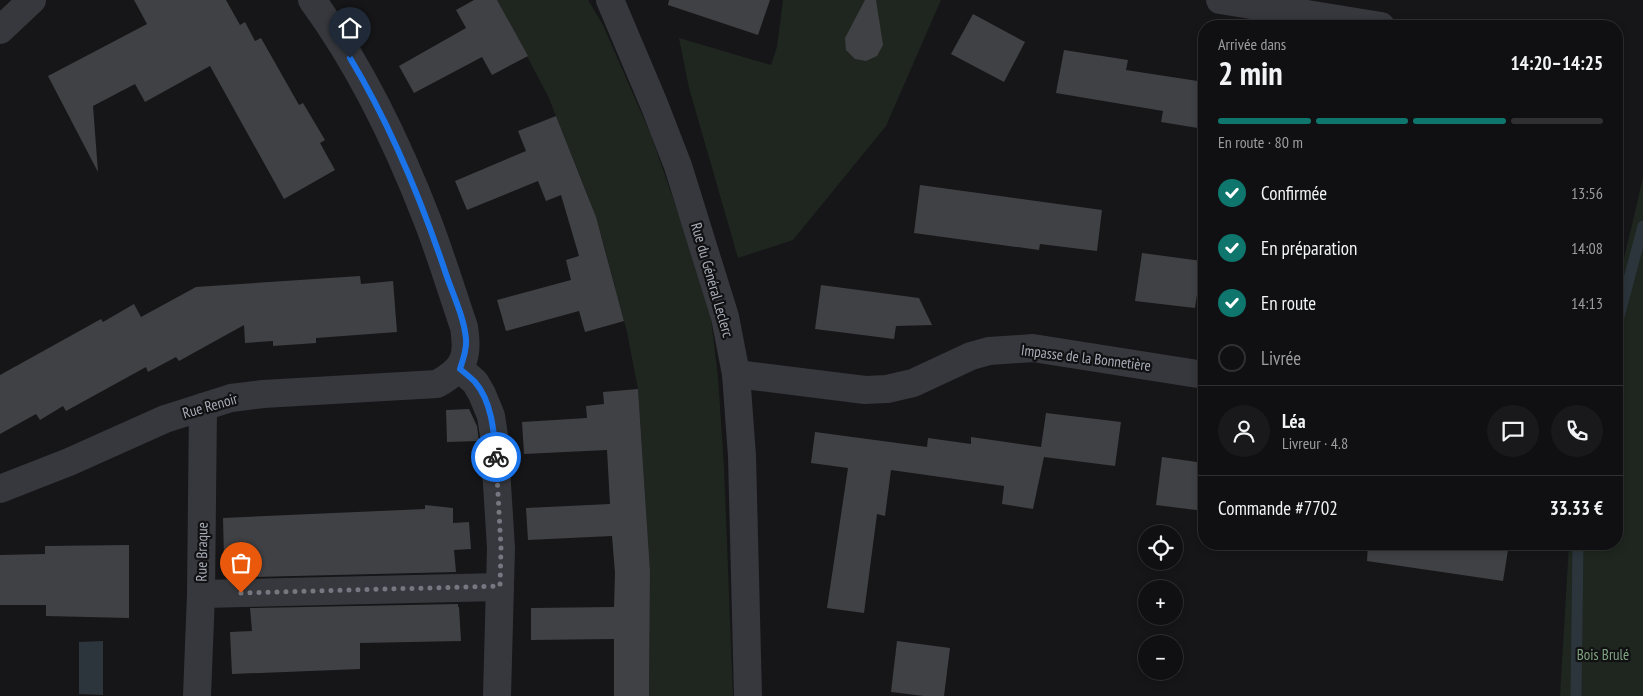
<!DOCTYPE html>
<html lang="fr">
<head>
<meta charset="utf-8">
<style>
  body { margin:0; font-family:"PT Sans Narrow",sans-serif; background:#19191b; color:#f1f3f6; height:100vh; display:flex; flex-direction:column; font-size:19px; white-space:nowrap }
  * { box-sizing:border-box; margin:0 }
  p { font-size:16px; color:#9c9d9f }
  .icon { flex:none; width:28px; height:28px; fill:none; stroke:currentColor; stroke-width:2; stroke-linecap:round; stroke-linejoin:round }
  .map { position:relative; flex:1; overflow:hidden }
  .drawer { position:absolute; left:1198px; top:20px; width:425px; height:530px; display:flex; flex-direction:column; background:#101012; border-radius:20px; box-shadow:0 2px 8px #0003,0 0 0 1px #303032 }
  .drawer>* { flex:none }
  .fabs { position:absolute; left:1138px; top:525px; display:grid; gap:10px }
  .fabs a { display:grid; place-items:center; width:45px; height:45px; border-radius:50%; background:#101012; box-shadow:0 2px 8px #0003,0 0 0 1px #303032; font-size:25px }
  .pin { position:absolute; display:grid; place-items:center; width:42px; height:42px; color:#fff; margin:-51px -21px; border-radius:50% 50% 50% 0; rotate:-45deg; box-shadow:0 0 5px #0007 }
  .pin .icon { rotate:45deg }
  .courier { position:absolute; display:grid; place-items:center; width:50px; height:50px; margin:-25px; border:4px solid #1a73e8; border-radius:50%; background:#fff; color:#222; box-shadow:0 1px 6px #0007 }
  .overview em { font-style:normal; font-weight:800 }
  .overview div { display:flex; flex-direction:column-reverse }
  .overview { display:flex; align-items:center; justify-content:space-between; height:85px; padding:0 20px }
  h1 { font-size:32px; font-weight:800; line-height:38px }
  .bar { display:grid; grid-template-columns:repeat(4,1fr); gap:8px 5px; align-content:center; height:60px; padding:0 20px }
  .bar i { height:6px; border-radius:4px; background:#303032 }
  .bar .current { background:#0f766e }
  .bar p { grid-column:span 4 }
  .line { display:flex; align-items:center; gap:12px; padding:0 20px; border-top:1px solid #303032 }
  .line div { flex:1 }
  .round { display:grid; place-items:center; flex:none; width:52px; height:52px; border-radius:26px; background:#19191b }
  ol { padding:0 20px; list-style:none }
  li { display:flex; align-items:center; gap:15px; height:55px }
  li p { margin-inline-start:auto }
  li .icon { padding:5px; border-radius:50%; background:#0f766e; color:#fff; stroke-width:4 }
  li:last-child { color:#9c9d9f }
  li i { width:28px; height:28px; border:2px solid #303032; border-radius:50% }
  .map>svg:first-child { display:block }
</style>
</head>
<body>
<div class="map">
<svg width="1643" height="696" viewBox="0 0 1643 696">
  <rect width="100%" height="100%" fill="#161618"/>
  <g fill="#1e261f">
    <path d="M497,0h91l15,25 48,110 58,167 9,75 6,90 9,229h-84l1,-125 -12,-182 -11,-57 -25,-94 -14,-42 -40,-100z"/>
    <path d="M783,0h158l-55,126 -93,114 -55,18 -49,-170 -10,-50 92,27 6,-18z"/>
    <path d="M1643,178v518h-83l9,-152h47v-252z"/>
  </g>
  <path fill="#2c353c" d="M103,641v54l-24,-1v-52z"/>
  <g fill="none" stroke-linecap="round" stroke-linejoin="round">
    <g stroke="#2c353c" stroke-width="11">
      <path d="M1616,328l27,-102"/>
      <path d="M1576,696l2,-152"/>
    </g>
  </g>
  <g fill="#404145">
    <path d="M134,0h92l14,25 5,-3 10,19 6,-3 38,67 4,-2 22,37 -5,3 15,27 -51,29 -74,-133 -65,36 -10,-18 -42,22 5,66 -50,-96 99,-52z"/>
    <path d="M474,0h23l31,56 -36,19 -10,-18 -68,36 -15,-27 67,-38 -10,-18z"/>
    <path d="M669,0h101l-12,35 -90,-30z"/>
    <path d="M865,0h11l7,45 -6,11 -11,5 -11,-2 -9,-9 -1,-12z"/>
    <path d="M973,14l52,28 -21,40 -53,-28z"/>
    <path d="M1064,50l64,10 -2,10 78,12v47l-43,-7 2,-11 -107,-18z"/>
    <path d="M556,116l40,101 28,104 -39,11 -6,-21 -73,20 -9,-31 74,-20 -5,-20 13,-4 -18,-61 -15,6 -8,-20 -71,29 -12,-29 71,-30 -8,-20z"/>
    <path d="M920,185l182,25 -5,41 -57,-7 -1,6 -125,-17z"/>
    <path d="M1142,253l60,8 -7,47 -60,-7z"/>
    <path d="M360,276l1,8 32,-3 4,51 -81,6v5l-43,3v-5l-28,2 -1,-18 -65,36 -3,-4 -28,15 -2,-5 -80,44 -3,-5 -23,14 -4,-6 -36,20v-59l101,-56 2,3 31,-18 7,13 55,-30z"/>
    <path d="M821,285l98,13 13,27 -36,1 -2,13 -79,-10z"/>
    <path d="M638,389l12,182 -1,125h-35v-57l-83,1v-32l83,-1 1,-34 -3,-37 -84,4 -2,-32 84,-4 -3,-54 -83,4 -2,-32 65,-4 -1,-12 18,-2 -1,-12z"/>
    <path d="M469,409l8,17 2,15 -32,1 -1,-32z"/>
    <path d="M1046,413l75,9 -6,44 -71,-9 -11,52 -31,-5 2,-18 -113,-16 -6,46 -8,-2 -13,99 -37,-5 21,-140 -37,-5 4,-31 112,15 1,-9 43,6v-7l70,10z"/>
    <path d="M1162,457l42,6v48l-48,-6z"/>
    <path d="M425,505l28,3v15l16,-1 2,27 -17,1 2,22 -207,5 -1,-3h-1l-1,-15h-22l-1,-41 202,-9z"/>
    <path d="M1368,544h141l-6,37 -136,-20z"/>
    <path d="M129,545v73l-83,-2v-11h-46v-50l45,-1v-8z"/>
    <path d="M458,604v3h1l2,34 -101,2v26l-128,5 -2,-42 22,-1 -2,-23z"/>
    <path d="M897,641l53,7 -6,48h-20l-33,-4z"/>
  </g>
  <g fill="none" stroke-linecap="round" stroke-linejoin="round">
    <g stroke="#37383d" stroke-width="28">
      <path d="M1220,0l161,26"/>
      <path d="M0,30l32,-30"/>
      <path d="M460,369l15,13 7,12 9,22 3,20 7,112 -4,148"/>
      <path d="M736,374l129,16 22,-1 26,-6 58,-27 18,-5 44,-3 171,27"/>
      <path d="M0,489l69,-27 96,-43 66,-21 32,-4 174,-10c27,-15 32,-26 27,-57 -12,-35 -23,-71 -36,-105 -30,-78 -66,-154 -116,-222"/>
      <path d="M201,594l299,-7"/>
      <path d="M197,696l4,-102 2,-187"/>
    </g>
    <path stroke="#37383d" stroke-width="28" d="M610,0l44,104 24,62 47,151 11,57 6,82 6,240"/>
  </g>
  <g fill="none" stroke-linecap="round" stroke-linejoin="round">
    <path stroke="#757880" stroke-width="5" stroke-dasharray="0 9" d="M241,593l259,-7 1,-38 -5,-91"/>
    <path stroke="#1a73e8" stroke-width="6" d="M350,58c41,68 71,141 96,216 7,21 18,43 20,65 1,11 -3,20 -6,30 5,4 10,8 15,13 17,20 19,50 21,75"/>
  </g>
  <g text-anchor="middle" stroke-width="4.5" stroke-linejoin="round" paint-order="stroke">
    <g font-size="15" fill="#a8adb8" stroke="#111113">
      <text transform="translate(712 280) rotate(74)" y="5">Rue du Général Leclerc</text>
      <text transform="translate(1086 358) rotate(7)" y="5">Impasse de la Bonnetière</text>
      <text transform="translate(210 406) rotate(-16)" y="5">Rue Renoir</text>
      <text transform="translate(202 552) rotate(-89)" y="5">Rue Braque</text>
    </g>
    <g font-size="15" fill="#7fa381" stroke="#111113">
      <text x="1603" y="660">Bois Brulé</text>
    </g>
  </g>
</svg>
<div class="fabs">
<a><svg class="icon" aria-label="locate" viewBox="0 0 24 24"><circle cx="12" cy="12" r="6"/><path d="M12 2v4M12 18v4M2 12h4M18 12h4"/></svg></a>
<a>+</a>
<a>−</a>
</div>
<div class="pin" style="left:241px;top:593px;background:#ea580c"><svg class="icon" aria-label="bag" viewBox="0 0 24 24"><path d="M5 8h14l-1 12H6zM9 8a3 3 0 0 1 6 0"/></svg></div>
<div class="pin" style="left:350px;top:58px;background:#1f2937"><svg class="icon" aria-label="home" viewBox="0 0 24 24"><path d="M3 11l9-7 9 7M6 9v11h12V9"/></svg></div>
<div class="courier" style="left:496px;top:457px"><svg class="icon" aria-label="bike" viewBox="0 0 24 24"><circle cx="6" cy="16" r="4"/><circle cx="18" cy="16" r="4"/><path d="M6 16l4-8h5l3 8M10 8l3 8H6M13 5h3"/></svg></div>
<section class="drawer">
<div class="overview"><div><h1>2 min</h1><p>Arrivée dans</p></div><em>14:20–14:25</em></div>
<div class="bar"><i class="current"></i><i class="current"></i><i class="current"></i><i></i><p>En route · 80 m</p></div>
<ol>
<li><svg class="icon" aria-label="check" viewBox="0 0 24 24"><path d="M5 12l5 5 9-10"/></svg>Confirmée<p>13:56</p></li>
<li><svg class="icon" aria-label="check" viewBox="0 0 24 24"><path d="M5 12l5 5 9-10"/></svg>En préparation<p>14:08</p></li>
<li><svg class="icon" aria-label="check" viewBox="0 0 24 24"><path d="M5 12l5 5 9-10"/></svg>En route<p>14:13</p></li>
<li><i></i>Livrée</li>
</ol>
<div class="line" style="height:90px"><a class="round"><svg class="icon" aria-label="person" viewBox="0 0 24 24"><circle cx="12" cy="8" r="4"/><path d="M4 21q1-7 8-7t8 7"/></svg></a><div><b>Léa</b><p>Livreur · 4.8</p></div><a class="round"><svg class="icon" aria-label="chat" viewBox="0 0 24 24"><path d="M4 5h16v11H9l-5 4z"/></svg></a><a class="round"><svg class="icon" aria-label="phone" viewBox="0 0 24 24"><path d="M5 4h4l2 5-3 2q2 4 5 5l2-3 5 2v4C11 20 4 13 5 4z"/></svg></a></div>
<div class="line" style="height:65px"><div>Commande #7702</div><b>33.33 €</b></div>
</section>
</div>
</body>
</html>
